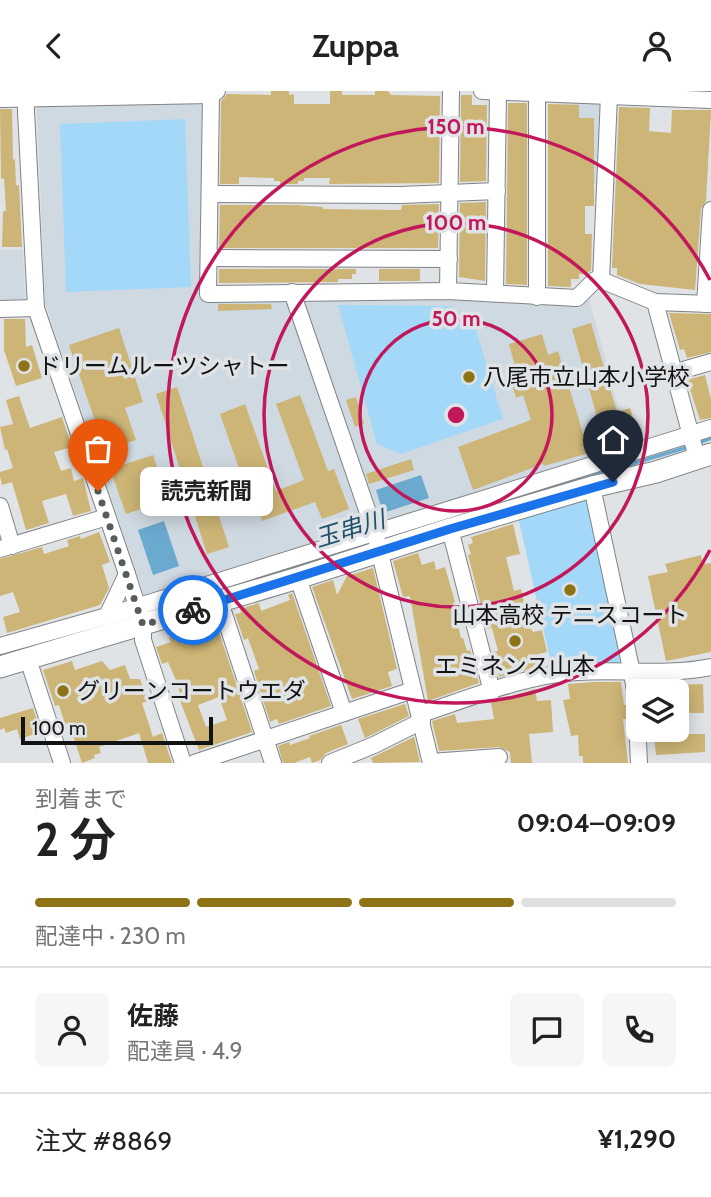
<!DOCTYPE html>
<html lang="ja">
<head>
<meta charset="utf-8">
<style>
  body { margin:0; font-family:Cabin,"Noto Sans JP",sans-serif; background:#f6f6f6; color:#222; height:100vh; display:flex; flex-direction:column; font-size:26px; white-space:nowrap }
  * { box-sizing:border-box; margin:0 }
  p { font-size:23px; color:#767676 }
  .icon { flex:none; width:38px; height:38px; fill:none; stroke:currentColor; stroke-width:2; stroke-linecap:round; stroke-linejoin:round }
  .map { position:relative; height:672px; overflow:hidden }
  .drawer { display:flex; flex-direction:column; background:#fff; flex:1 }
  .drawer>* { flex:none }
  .controls { position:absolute; left:626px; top:588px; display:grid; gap:14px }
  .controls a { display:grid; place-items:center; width:63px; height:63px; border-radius:10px; background:#fff; box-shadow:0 4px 18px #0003; font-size:35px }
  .scale { position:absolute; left:21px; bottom:18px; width:192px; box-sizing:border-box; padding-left:7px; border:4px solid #111313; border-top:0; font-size:19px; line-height:24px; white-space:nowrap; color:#111313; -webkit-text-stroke:5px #e0e3e6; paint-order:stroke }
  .pin { position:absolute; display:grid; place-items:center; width:60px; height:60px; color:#fff; margin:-72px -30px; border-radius:50% 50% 50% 0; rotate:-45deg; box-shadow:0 0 7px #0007 }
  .pin .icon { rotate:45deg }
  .courier { position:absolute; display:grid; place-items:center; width:70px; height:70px; margin:-35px; border:5px solid #1a73e8; border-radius:50%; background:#fff; color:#222; box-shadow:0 2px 9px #0007 }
  .bubble { position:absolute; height:49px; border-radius:10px; background:#fff; box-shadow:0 4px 18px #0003; font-size:23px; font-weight:700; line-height:49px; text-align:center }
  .summary em { font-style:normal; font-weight:700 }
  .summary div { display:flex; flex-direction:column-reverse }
  .summary { display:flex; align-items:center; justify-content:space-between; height:119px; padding:0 35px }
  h1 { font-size:46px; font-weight:700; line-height:52px }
  .bar { display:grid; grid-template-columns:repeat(4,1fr); gap:10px 7px; align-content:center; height:84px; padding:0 35px }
  .bar i { height:9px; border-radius:5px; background:#e0e0e0 }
  .bar .current { background:#8e7216 }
  .bar p { grid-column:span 4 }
  .line { display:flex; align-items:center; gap:18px; padding:0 35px; border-top:2px solid #e0e0e0 }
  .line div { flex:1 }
  .round { display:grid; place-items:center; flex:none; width:74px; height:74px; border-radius:10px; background:#f6f6f6 }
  header { display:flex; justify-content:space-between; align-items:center; height:91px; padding:0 35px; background:#fff; font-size:32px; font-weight:700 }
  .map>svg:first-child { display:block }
</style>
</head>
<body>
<header><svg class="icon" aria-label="back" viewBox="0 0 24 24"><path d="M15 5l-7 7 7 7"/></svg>Zuppa<svg class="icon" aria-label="person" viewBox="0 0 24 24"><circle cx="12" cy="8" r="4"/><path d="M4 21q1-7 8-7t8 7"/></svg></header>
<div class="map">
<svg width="711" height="672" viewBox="0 0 711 672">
  <rect width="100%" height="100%" fill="#e0e3e6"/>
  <g fill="#cfd9e1">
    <path d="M559,8l40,1 4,6 -2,78 -43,-2z"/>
    <path d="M205,10l-1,197 88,-1 76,227 -3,6 -219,71 -101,-298 -8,-194 4,-5z"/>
    <path d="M0,159h23l2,49 -25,2z"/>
    <path d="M299,203h289l42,157 -253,73z"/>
  </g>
  <g fill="#a4d8f9">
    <path d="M185,28l6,168 -125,5 -6,-168z"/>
    <path d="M338,214l112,1 24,17 29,96 -102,35 -24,-10z"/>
    <path d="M587,404l35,171 -71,-3 -33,-146z"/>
  </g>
  <g fill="#6ba9cf">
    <path d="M421,384l8,23 -46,15 -7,-23z"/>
    <path d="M164,430l15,45 -26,9 -15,-45z"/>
  </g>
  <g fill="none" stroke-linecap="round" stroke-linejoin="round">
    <g stroke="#6ba9cf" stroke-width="3.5">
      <path d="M699,352l12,-5"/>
      <path d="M448,428l240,-72"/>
      <path d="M197,505l123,-36"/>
      <path d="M36,553l60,-17"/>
    </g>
  </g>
  <g fill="#ccb576" fill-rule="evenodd">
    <path d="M271,0h18v4l5,-1v10h36v-13h12v4h33v-4h13l3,4 49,1 -1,87 -110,1 1,-6h-26v3h-6v3h-18v-3h-6v-3l-35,-1v7h-19l1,-83 6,-7 44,1z"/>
    <path d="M461,4h11v10h15l-1,76 -26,1z"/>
    <path d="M508,12h19v182l-21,-1z"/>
    <path d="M548,13l31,1v13h15v88h-9v28h7l-1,36 -5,4h-7v5h-8v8l-23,-1z"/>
    <path d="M619,16l31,1 -1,23 22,2 1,-23h39l-5,91 -5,8 -6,81 -55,-6 -23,-9v-7h-5z"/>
    <path d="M0,18h12l1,51 2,-1 1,26h3l3,62h-20l1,-36h3l-2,-33 -3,1z"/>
    <path d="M486,111l-1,79 -26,-4 1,-74z"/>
    <path d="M439,113l-1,44h-219l1,-43h77l26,2v2l78,1 1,-5z"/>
    <path d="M219,178h137v5h-4v5h-14v3l-119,1z"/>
    <rect x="379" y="178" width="41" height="12"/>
    <path d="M218,213h53l1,5 -54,2z"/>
    <path d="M669,222l42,1v38l-24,6 -3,-9 -4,1z"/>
    <path d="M4,228h21l1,28 6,-2 10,33 -26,8 -12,-36z"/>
    <path d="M591,232l26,89 13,-4 7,23 -33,10 -32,-112z"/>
    <path d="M119,237l24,74 -18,6 11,32 -31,10 -36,-105z"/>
    <path d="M542,243l6,21 10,-4 31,102 -45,13 -1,-2 -70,26 -15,-43 73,-27 -8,-25 -7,3 -9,-33 7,-2 -5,-19z"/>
    <path d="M705,284l6,24v19l-11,2 -13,-40z"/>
    <path d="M177,296l52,160 -22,7 -51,-160z"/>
    <path d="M300,304l28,76 6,-2 15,40 -27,10 -7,-17 -53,19 -9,-25 -4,1 -29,-83 25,-10 31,87 28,-11 -28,-76z"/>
    <path d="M19,305l11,32 32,-11 10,30 -18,5 7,19 10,-3 3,13 9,-3 8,33 -18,5 -7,-22 -24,7 7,22 -23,7 -14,-48 -10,3 -2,-9v-4l13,-4 -6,-19 -2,1 -5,-23 13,-3 -7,-24z"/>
    <path d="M356,306l8,27 -9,3 -9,-27z"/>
    <path d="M153,364l16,45 -43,14 -16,-45z"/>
    <path d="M411,368l3,11 -45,14 -3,-10z"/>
    <path d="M513,433l7,30 -14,3 8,34 7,-2 9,38 3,5 9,-2 5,22 -8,2 4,12 -44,11 -6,-25 5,-1 -6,-23 -5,1 -19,-74 3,-1 -3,-9 5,-2 -2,-6z"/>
    <path d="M99,441l11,30 -8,3 7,23 -9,17 -93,28 -4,-16 17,-5 -7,-20 -13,4v-37l42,-12 2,7 25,-8 -2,-6 13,-4 1,3z"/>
    <path d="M418,462l4,12 12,-4 2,9 9,-3 10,35 -2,1 8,35h2l4,13 3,-1 9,33 -51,18 -18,-105 -7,1 -10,-36z"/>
    <path d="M701,464l2,9 8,-1v89l-45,9 -18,-85 20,-4 -3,-8z"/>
    <path d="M373,477l24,101 -9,3 4,14 -40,13 -40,-112 21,-7 4,15 10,-19z"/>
    <path d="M292,502l39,113 -52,18 -2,-5 -7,3 -16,-51 5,-2 -11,-31 -4,2 -9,-26 6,-1 -1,-4 19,-6 2,8 29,-11 -2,-5z"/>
    <path d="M214,526l38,115 -53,18 -20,-52 2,-1 -6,-19 -7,-16 -6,2 -6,-17 15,-5 -2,-4 5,-9zM219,606l8,23 -21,7 -8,-22z"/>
    <path d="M72,570l3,9 27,-9 8,9 15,-5 5,14h10l8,22 -6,2 11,34 9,-4 10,30h-24l-9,-30 -40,14 2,6 -7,2 1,3 -13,5 -13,-40 -4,1 -6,-19 -4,1 -12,-36z"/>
    <path d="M594,591h27l3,23h2v14h-3l5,44h-45v-7h-4l-1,-21 -7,1 -8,-36 7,-1 -2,-15z"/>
    <path d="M703,593l1,29h-27v-28z"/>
    <path d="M535,598l2,12 14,-1 2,32 -24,2 3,29h-21l-1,-11 -11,-5 -60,4 -7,-30 23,-7 2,9 37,-4 -3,-17z"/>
    <path d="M405,613l4,12 -44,22 -7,-19z"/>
    <path d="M33,617l8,24 -21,7 -3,-10 -11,4 -2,-5 -4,2v-12z"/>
    <path d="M341,634l7,19 -22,9 -6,7 -8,3 -2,-6 -16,6h-11l-5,-17 11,-4 1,3 20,-7 -1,-2z"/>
    <path d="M653,639h22v4h30v18l-49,3z"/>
    <path d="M414,646l6,25 -47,1 -2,-5z"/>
  </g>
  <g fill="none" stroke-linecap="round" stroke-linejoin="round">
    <g stroke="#808385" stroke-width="18">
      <g id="minor">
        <path d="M25,0l11,217 91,266 16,51v15l40,123"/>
        <path d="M482,0l229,9"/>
        <path d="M211,4l-3,199 240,-3 129,7 18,-18h6l54,22 56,2"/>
        <path d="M0,8l211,-4 6,-4"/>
        <path d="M210,103l191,1 96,-4"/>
        <path d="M209,167l240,1"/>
        <path d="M601,189l8,-184"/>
        <path d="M448,200l3,-200"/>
        <path d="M292,201l83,241 56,230"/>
        <path d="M495,201l3,-200"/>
        <path d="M537,206v-204"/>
        <path d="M655,211l42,156"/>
        <path d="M705,213l6,-94"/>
        <path d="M0,218l36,-1"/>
        <path d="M673,282l38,-11"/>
        <path d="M592,396l40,186 4,24 3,66"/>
        <path d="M0,415l12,40"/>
        <path d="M450,438l42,163"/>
        <path d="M0,458l107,-32"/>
        <path d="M298,487l46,135"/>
        <path d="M220,511l53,161"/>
        <path d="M107,525l604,-188"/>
        <path d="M0,555l107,-30 20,-42"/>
        <path d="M28,568l34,104"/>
        <path d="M421,623c49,-16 104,-39 156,-42 45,-3 89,4 134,-5"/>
        <path d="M431,671l68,-5"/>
        <path d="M194,672l219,-73"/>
        <path d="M330,672l44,-18 48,-24"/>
      </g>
    </g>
    <g stroke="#808385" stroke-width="23">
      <path id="major" d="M0,576l298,-89 152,-49 142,-42 64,-15 55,-18"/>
    </g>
    <use href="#minor" stroke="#fff" stroke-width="16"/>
    <use href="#major" stroke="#fff" stroke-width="21"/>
  </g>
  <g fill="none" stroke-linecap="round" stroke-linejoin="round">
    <path stroke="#595c5d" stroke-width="7" stroke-dasharray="0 12.6" d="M98,400l45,134 50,-15"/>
    <path stroke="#1a73e8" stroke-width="9" d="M193,519l257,-81 163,-47"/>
  </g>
  <g fill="none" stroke="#c2185b" stroke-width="3.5">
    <circle cx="456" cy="324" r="96"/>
    <circle cx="456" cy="324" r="192"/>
    <path d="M710 459A288 288 0 1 1 710 189"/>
  </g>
  <g fill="#8e7216" stroke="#e0e3e6" stroke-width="2.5">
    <circle cx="24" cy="275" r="7"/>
    <circle cx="469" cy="286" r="7"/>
    <circle cx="570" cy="499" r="7"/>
    <circle cx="515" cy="550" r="7"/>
    <circle cx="63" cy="600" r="7"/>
  </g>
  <g text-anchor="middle" stroke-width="7" stroke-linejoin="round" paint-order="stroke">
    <g font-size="23" fill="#111313" stroke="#e0e3e6" text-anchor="start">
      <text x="38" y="283">ドリームルーツシャトー</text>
      <text x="483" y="294">八尾市立山本小学校</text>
      <text x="570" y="532" text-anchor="middle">山本高校 テニスコート</text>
      <text x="515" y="583" text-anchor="middle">エミネンス山本</text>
      <text x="77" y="608">グリーンコートウエダ</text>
    </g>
    <g font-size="24" font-style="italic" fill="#1f506b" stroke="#e0e3e6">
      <text transform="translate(350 438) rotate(-17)" y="8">玉串川</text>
    </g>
  </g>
  <circle cx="456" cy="324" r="10" fill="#c2185b" stroke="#e0e3e6" stroke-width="3.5"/>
  <g font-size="21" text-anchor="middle" font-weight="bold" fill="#c2185b" stroke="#e0e3e6" stroke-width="7" stroke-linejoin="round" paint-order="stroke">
    <text x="456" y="43">150 m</text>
    <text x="456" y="139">100 m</text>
    <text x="456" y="235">50 m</text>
  </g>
</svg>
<div class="controls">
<a><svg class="icon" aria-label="layers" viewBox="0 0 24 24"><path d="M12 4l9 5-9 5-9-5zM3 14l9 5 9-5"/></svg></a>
</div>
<div class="scale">100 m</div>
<div class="pin" style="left:98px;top:400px;background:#ea580c"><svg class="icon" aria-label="bag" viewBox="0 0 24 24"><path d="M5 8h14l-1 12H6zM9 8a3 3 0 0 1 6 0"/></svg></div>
<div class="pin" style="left:613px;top:391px;background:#1f2937"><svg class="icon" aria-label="home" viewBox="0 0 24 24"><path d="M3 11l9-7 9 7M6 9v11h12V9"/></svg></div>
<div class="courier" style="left:193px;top:519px"><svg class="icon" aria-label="bike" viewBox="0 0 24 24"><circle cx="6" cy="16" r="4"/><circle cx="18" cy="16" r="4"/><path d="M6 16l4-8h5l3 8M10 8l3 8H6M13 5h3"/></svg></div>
<div class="bubble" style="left:140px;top:376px;width:133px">読売新聞</div>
</div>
<section class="drawer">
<div class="summary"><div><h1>2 分</h1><p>到着まで</p></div><em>09:04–09:09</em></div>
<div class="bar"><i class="current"></i><i class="current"></i><i class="current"></i><i></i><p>配達中 · 230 m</p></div>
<div class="line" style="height:126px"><a class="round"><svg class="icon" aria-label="person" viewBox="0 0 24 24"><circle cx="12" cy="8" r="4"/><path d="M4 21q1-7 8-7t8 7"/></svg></a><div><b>佐藤</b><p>配達員 · 4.9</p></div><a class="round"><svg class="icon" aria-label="chat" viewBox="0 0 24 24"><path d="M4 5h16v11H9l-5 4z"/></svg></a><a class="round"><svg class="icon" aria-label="phone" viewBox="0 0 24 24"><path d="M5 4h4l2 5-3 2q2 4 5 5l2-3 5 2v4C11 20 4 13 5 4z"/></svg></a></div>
<div class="line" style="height:91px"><div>注文 #8869</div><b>¥1,290</b></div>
</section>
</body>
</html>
